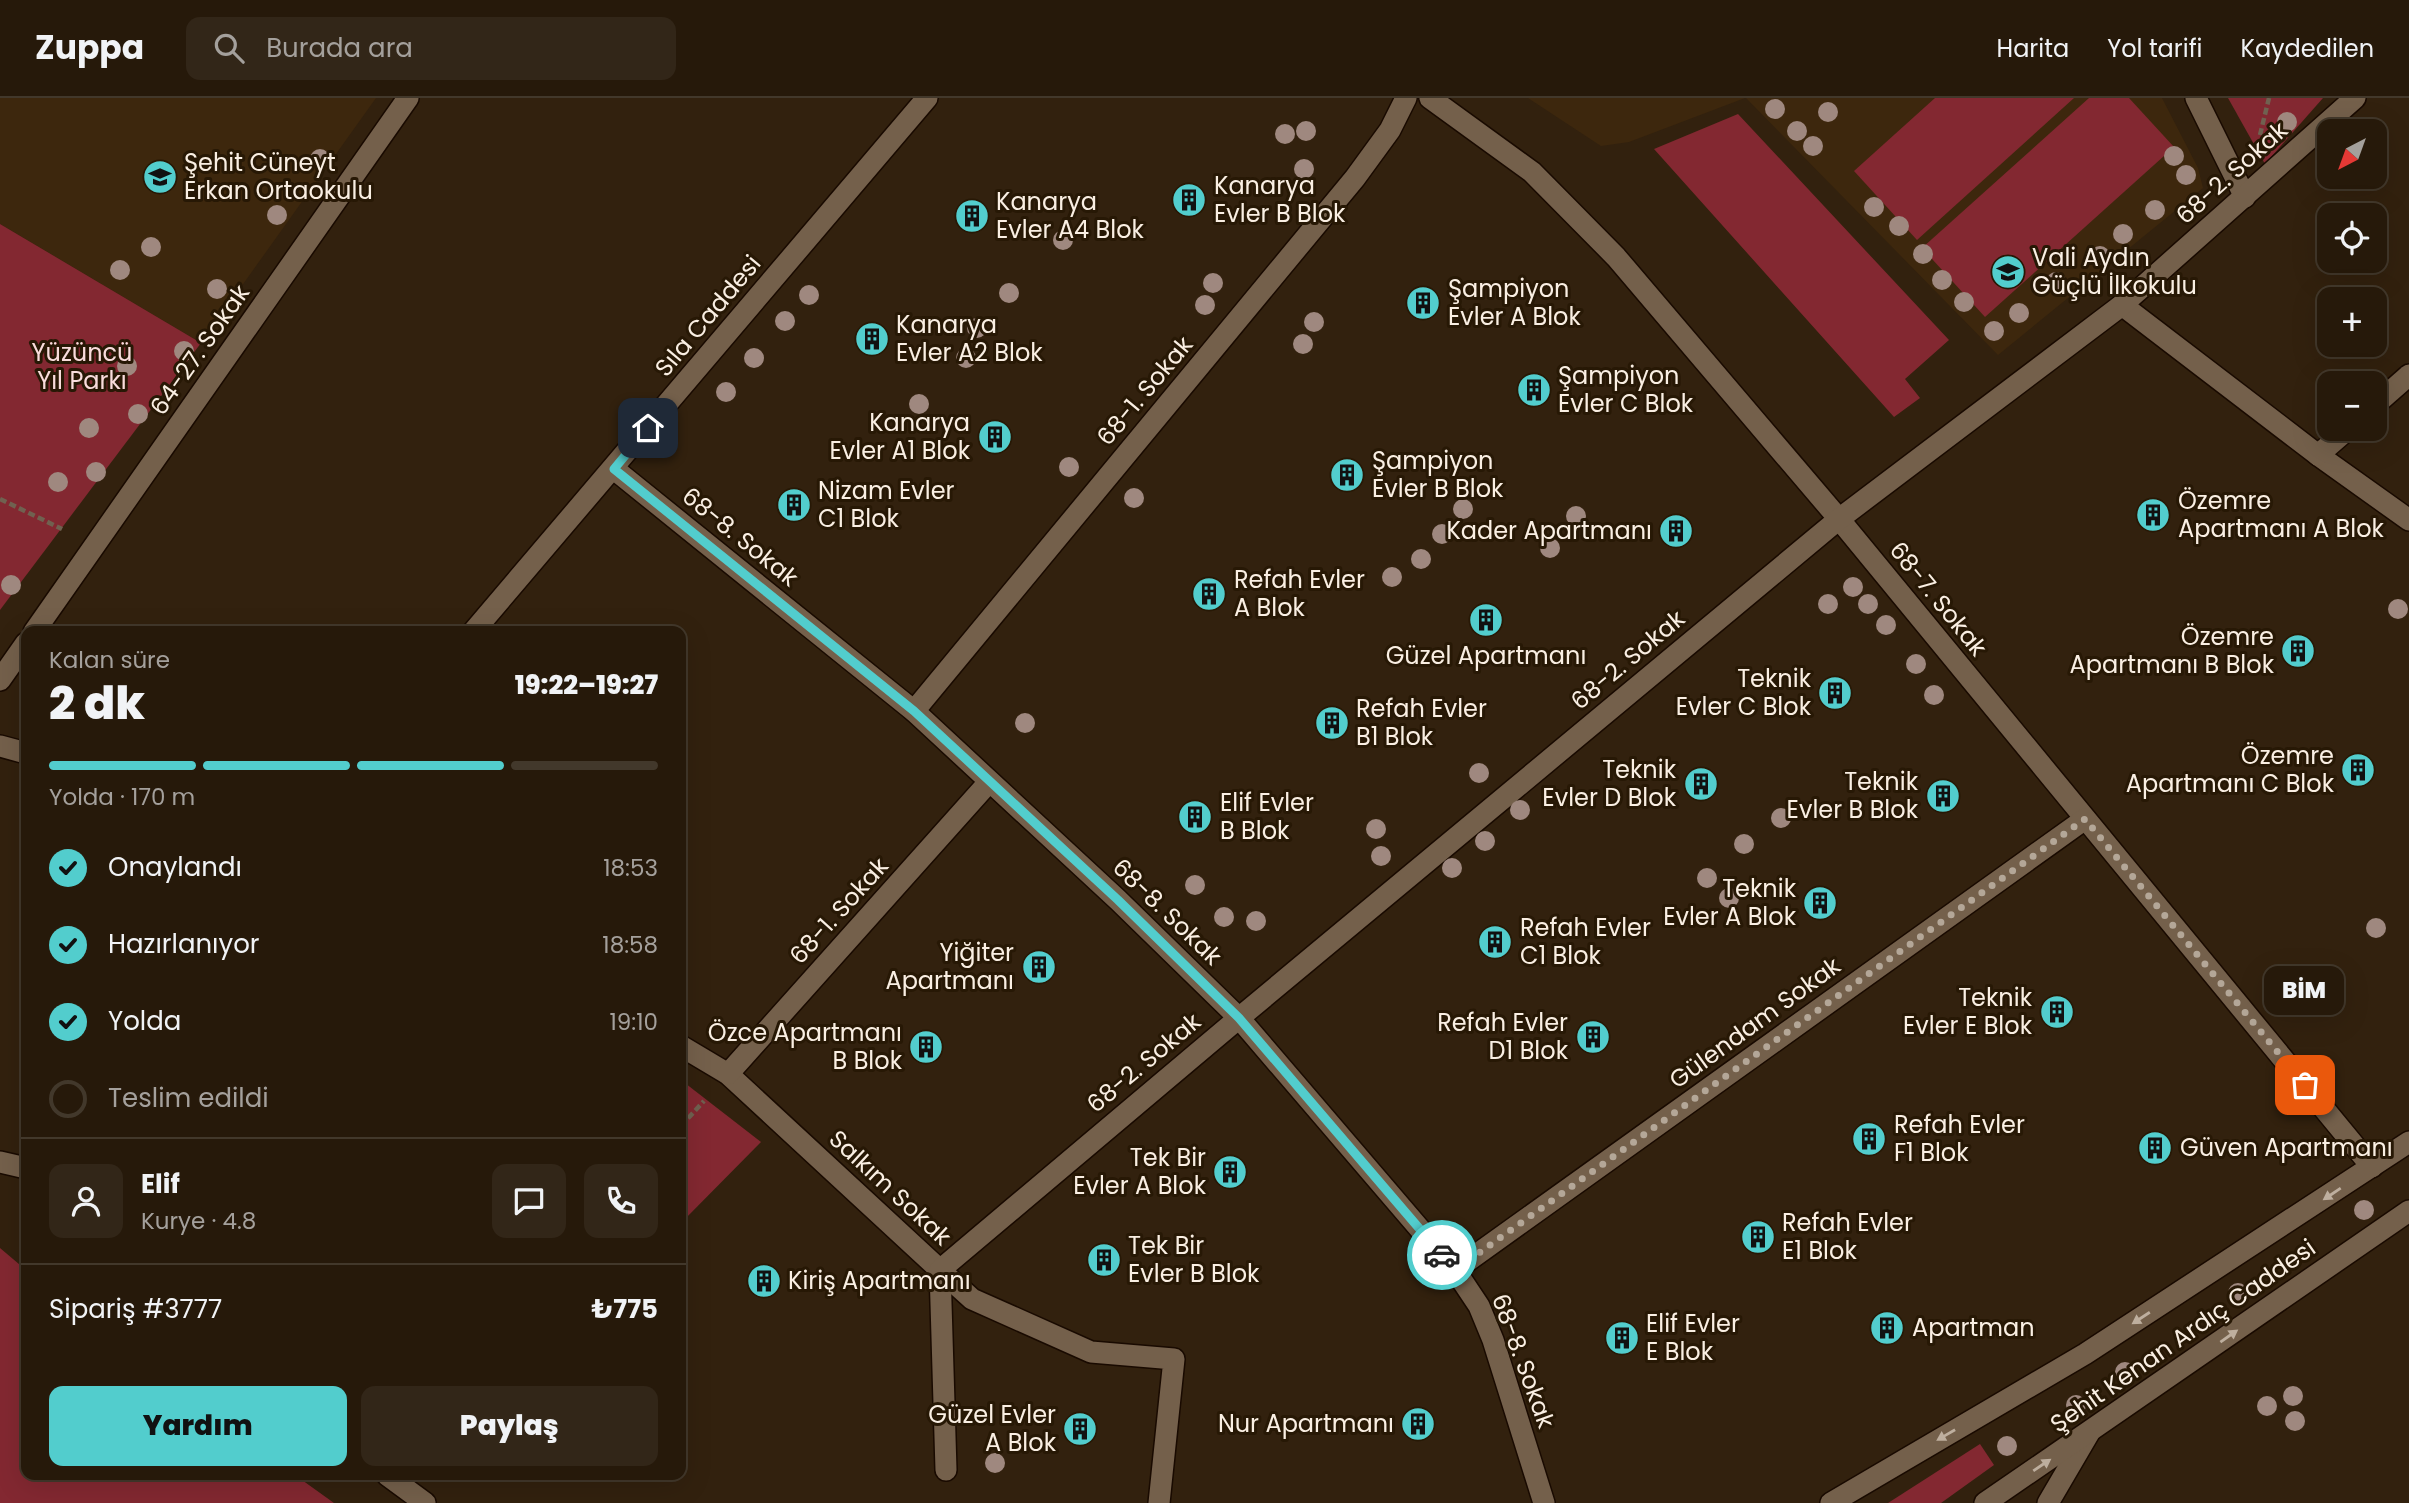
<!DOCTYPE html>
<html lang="tr">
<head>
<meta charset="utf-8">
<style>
  body { margin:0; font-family:Poppins,sans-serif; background:#322618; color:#f1f3f6; height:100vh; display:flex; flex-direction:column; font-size:26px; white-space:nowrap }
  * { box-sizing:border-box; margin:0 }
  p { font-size:23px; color:#a4a09c }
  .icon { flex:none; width:38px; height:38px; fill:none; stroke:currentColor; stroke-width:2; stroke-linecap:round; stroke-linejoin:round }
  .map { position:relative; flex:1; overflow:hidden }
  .details { position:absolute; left:21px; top:528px; width:665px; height:854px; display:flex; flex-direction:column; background:#26190a; border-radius:14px; box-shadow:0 7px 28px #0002,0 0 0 2px #42382b }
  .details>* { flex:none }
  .needle { width:46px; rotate:221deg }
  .fabs { position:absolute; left:2317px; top:21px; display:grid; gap:14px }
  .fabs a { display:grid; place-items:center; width:70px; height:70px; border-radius:14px; background:#26190a; box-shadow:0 7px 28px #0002,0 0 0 2px #42382b; font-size:35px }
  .pin { position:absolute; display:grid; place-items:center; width:60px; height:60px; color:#fff; margin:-30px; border-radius:14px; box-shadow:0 4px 10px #0006 }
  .courier { position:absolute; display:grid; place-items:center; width:70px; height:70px; margin:-35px; border:5px solid #52cdcd; border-radius:50%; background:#fff; color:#222; box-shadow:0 2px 9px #0007 }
  .bubble { position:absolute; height:49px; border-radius:14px; background:#26190a; box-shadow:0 7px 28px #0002,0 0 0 2px #42382b; font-size:23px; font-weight:800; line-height:49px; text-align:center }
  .headline em { font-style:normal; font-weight:800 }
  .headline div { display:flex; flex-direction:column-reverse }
  .headline { display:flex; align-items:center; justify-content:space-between; height:119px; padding:0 28px }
  h1 { font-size:46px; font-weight:800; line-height:52px }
  .bar { display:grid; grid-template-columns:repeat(4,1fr); gap:10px 7px; align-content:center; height:84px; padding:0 28px }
  .bar i { height:9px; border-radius:5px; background:#42382b }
  .bar .active { background:#52cdcd }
  .bar p { grid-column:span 4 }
  .line { display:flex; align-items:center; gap:18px; padding:0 28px; border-top:2px solid #42382b }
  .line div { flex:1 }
  .round { display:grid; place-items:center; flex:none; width:74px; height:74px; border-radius:14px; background:#322618 }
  ol { padding:0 28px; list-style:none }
  li { display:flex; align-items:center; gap:21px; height:77px }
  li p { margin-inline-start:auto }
  li .icon { padding:7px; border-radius:50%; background:#52cdcd; color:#111; stroke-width:4 }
  li:last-child { color:#a4a09c }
  li i { width:38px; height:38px; border:4px solid #42382b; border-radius:50% }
  .primary-button { display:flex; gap:14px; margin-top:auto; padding:14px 28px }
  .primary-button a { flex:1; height:80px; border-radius:14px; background:#52cdcd; color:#111; font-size:28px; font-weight:800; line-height:80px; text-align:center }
  .primary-button a+a { background:#322618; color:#f1f3f6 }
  header { display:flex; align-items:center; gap:42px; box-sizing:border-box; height:98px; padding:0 35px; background:#26190a; border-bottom:2px solid #42382b }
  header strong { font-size:33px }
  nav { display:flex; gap:38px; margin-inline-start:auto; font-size:24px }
  .search { width:490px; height:63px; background:#322618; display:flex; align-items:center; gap:18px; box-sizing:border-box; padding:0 24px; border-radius:14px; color:#a4a09c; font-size:26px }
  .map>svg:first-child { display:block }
</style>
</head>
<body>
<header>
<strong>Zuppa</strong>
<div class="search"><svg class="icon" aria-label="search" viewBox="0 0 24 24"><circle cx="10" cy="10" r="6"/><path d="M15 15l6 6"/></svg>Burada ara</div>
<nav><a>Harita</a><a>Yol tarifi</a><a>Kaydedilen</a></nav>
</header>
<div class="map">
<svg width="2409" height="1405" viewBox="0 0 2409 1405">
  <rect width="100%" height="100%" fill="#32210e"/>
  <g fill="#3d270d">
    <path d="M0,0h376l-175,245 -201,-119z"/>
    <path d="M1528,0h217l-116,44 -28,4z"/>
    <path d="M1746,0h416l36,70 5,20 -205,167z"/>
  </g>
  <g fill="#832831">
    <path d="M1935,0h139l-157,142 -63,-69z"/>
    <path d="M2089,0h40l45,49 -189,170 -63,-69z"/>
    <path d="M2228,0h95l-58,66z"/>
    <path d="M1738,16l211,226 -44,39 15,19 -26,19 -240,-268z"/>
    <path d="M0,126l201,119 -201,267z"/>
    <path d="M681,982l80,62 -80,81z"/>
    <path d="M0,1150l26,22v205h269l39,28h-334z"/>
    <path d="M1980,1346l14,21 -53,38h-53z"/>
  </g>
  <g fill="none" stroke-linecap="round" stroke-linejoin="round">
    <g stroke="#190a00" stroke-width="24">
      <path id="pedestrian" d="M940,1172l32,29 119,53 83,7 -15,144"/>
    </g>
    <g stroke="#190a00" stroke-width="24">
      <g id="minor">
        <path d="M1430,0l102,74 84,85 223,262 533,648"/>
        <path d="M2196,0l49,99"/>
        <path d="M2122,207l196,150 91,65"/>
        <path d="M2375,307l34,-30"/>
        <path d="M2318,357l30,-26"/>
        <path d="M614,371l300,242 204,189 121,118 216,252 24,36 14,34 51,163"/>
        <path d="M34,534l374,-534"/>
        <path d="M473,534l454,-534"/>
        <path d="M0,582l26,-37"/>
        <path d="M914,613l441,-533 35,-48 16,-32"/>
        <path d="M0,648l26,7"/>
        <path d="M681,948l47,28 212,196 6,200"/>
        <path d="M728,976l261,-292"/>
        <path d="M940,1172l299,-252 600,-499 283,-214 233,-207"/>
        <path d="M1455,1172l630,-451"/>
        <path d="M2048,1405l41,-70"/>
      </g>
    </g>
    <g stroke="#190a00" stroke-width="24">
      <g id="tertiary">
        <path d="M0,1064l26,6"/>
        <path d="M387,1377l38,28"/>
        <path d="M1831,1405l254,-149 324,-212"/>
        <path d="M1985,1405l424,-292"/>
      </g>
    </g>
    <g stroke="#706150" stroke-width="4.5" stroke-dasharray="7 3.5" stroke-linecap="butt">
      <path d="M2260,37l9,-37"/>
      <path d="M0,401l62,30"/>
      <path d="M681,1028l23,-25"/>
    </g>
    <use href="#pedestrian" stroke="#74604b" stroke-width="21"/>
    <use href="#minor" stroke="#74604b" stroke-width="21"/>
    <use href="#tertiary" stroke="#74604b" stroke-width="21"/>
  </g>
  <g fill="#9f887f">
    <circle cx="1775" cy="11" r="10"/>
    <circle cx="1828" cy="14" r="10"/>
    <circle cx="2287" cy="24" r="10"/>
    <circle cx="1306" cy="33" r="10"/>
    <circle cx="1797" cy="33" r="10"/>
    <circle cx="1285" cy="36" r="10"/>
    <circle cx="1813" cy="48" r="10"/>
    <circle cx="2174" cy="58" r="10"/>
    <circle cx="320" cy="61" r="10"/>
    <circle cx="1304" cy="71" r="10"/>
    <circle cx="2186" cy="77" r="10"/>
    <circle cx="1874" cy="109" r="10"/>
    <circle cx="2155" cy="112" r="10"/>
    <circle cx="277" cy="117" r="10"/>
    <circle cx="1899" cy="128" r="10"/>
    <circle cx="2123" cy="136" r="10"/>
    <circle cx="1063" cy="142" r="10"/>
    <circle cx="151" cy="149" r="10"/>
    <circle cx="1923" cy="156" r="10"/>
    <circle cx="2100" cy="158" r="10"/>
    <circle cx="120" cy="172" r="10"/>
    <circle cx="1942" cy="182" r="10"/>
    <circle cx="2056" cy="184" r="10"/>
    <circle cx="1213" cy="185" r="10"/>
    <circle cx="217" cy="191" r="10"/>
    <circle cx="1009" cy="195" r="10"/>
    <circle cx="809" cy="197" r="10"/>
    <circle cx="1964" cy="204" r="10"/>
    <circle cx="1205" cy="207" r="10"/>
    <circle cx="2019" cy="215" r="10"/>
    <circle cx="785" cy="223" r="10"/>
    <circle cx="1314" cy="224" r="10"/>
    <circle cx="977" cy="230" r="10"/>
    <circle cx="1994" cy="233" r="10"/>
    <circle cx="1303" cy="246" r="10"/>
    <circle cx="184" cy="253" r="10"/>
    <circle cx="754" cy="260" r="10"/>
    <circle cx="966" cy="260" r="10"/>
    <circle cx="127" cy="268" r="10"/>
    <circle cx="726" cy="294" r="10"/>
    <circle cx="919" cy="306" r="10"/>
    <circle cx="138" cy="316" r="10"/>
    <circle cx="89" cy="330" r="10"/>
    <circle cx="1069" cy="369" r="10"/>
    <circle cx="96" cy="374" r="10"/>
    <circle cx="58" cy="384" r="10"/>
    <circle cx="1134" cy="400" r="10"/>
    <circle cx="1463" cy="411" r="10"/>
    <circle cx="1576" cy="418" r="10"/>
    <circle cx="1442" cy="436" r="10"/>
    <circle cx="1550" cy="450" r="10"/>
    <circle cx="1421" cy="461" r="10"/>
    <circle cx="1392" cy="479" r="10"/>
    <circle cx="11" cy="487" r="10"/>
    <circle cx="1853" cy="489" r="10"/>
    <circle cx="1828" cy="506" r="10"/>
    <circle cx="1868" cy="506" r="10"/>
    <circle cx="2398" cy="511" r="10"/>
    <circle cx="1886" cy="527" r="10"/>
    <circle cx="1916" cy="566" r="10"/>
    <circle cx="1934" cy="597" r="10"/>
    <circle cx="1025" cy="625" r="10"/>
    <circle cx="1479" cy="675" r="10"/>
    <circle cx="1520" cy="712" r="10"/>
    <circle cx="1781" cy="720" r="10"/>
    <circle cx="1376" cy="731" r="10"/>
    <circle cx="1485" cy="743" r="10"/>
    <circle cx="1744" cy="746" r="10"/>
    <circle cx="1381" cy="758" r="10"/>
    <circle cx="1452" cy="770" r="10"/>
    <circle cx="1707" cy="780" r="10"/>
    <circle cx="1195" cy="787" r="10"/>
    <circle cx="1729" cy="800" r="10"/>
    <circle cx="1224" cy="819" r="10"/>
    <circle cx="1256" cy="823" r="10"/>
    <circle cx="2376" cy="830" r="10"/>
    <circle cx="2364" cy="1112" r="10"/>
    <circle cx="2238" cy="1195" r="10"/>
    <circle cx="2125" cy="1274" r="10"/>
    <circle cx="2293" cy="1298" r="10"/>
    <circle cx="2076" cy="1307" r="10"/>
    <circle cx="2267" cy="1308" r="10"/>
    <circle cx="2295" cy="1323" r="10"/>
    <circle cx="2007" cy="1348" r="10"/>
    <circle cx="995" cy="1365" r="10"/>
  </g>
  <defs><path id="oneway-solid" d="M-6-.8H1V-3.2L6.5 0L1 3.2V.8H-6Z" transform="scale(1.75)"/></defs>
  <g fill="#beaf9f">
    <use href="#oneway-solid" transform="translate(2332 1096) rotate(146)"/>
    <use href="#oneway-solid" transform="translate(2141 1220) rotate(147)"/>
    <use href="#oneway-solid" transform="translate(2229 1238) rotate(-35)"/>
    <use href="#oneway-solid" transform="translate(1946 1337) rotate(150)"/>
    <use href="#oneway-solid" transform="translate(2042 1367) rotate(-34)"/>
  </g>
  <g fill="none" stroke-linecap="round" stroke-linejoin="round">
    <path stroke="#b4a798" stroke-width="7" stroke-dasharray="0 12.6" d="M1442,1157l13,15 630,-451 220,266"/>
    <path stroke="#52cdcd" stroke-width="9" d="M648,330l-34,41 300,242 204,189 121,118 203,237"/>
  </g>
  <defs>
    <g id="school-disc" transform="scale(1.75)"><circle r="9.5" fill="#52cdcd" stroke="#271805"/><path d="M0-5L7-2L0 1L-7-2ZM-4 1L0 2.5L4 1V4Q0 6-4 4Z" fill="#111"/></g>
    <g id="building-disc" transform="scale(1.75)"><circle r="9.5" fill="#52cdcd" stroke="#271805"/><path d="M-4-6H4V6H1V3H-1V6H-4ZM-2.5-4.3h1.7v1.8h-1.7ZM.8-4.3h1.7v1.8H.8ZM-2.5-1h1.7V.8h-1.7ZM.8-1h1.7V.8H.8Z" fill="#111"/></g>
  </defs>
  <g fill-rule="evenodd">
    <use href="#school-disc" x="160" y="79"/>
    <use href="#building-disc" x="1189" y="102"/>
    <use href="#building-disc" x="972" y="118"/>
    <use href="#school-disc" x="2008" y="174"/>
    <use href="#building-disc" x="1423" y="205"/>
    <use href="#building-disc" x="872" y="241"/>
    <use href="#building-disc" x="1534" y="292"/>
    <use href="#building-disc" x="995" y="339"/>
    <use href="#building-disc" x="1347" y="377"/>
    <use href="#building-disc" x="794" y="407"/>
    <use href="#building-disc" x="2153" y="417"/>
    <use href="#building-disc" x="1676" y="433"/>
    <use href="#building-disc" x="1209" y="496"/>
    <use href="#building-disc" x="1486" y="522"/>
    <use href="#building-disc" x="2298" y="553"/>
    <use href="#building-disc" x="1835" y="595"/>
    <use href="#building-disc" x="1332" y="625"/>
    <use href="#building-disc" x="2358" y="672"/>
    <use href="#building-disc" x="1701" y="686"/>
    <use href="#building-disc" x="1943" y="698"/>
    <use href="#building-disc" x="1195" y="719"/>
    <use href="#building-disc" x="1820" y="805"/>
    <use href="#building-disc" x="1495" y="844"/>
    <use href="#building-disc" x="1039" y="869"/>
    <use href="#building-disc" x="2057" y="914"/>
    <use href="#building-disc" x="1593" y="939"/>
    <use href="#building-disc" x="926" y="949"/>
    <use href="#building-disc" x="1869" y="1041"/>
    <use href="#building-disc" x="2155" y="1050"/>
    <use href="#building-disc" x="1230" y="1074"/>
    <use href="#building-disc" x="1758" y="1139"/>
    <use href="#building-disc" x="1104" y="1162"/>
    <use href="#building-disc" x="764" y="1183"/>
    <use href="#building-disc" x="1887" y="1230"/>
    <use href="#building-disc" x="1622" y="1240"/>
    <use href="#building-disc" x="1418" y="1326"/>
    <use href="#building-disc" x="1080" y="1331"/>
  </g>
  <g text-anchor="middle" stroke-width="6" stroke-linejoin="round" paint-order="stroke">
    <g font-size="24" fill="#faefe3" stroke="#271805" text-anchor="start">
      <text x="184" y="73">Şehit Cüneyt<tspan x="184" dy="28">Erkan Ortaokulu</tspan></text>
      <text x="1214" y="96">Kanarya<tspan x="1214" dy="28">Evler B Blok</tspan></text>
      <text x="996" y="112">Kanarya<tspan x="996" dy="28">Evler A4 Blok</tspan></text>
      <text x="2032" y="168">Vali Aydın<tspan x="2032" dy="28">Güçlü İlkokulu</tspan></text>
      <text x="1448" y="199">Şampiyon<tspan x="1448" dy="28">Evler A Blok</tspan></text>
      <text x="896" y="235">Kanarya<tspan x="896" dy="28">Evler A2 Blok</tspan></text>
      <text x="1558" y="286">Şampiyon<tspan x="1558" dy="28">Evler C Blok</tspan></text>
      <text x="970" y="333" text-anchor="end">Kanarya<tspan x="970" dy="28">Evler A1 Blok</tspan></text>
      <text x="1372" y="371">Şampiyon<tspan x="1372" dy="28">Evler B Blok</tspan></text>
      <text x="818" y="401">Nizam Evler<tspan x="818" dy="28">C1 Blok</tspan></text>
      <text x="2178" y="411">Özemre<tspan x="2178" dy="28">Apartmanı A Blok</tspan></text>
      <text x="1652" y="441" text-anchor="end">Kader Apartmanı</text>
      <text x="1234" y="490">Refah Evler<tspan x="1234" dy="28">A Blok</tspan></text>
      <text x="2274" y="547" text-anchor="end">Özemre<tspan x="2274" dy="28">Apartmanı B Blok</tspan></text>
      <text x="1486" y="566" text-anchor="middle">Güzel Apartmanı</text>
      <text x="1811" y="589" text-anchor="end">Teknik<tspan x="1811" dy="28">Evler C Blok</tspan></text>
      <text x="1356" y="619">Refah Evler<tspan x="1356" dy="28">B1 Blok</tspan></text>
      <text x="2334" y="666" text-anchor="end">Özemre<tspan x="2334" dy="28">Apartmanı C Blok</tspan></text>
      <text x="1676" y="680" text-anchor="end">Teknik<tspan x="1676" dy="28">Evler D Blok</tspan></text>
      <text x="1918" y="692" text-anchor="end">Teknik<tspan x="1918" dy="28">Evler B Blok</tspan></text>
      <text x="1220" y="713">Elif Evler<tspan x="1220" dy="28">B Blok</tspan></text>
      <text x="1796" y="799" text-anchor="end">Teknik<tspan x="1796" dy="28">Evler A Blok</tspan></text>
      <text x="1520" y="838">Refah Evler<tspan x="1520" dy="28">C1 Blok</tspan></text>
      <text x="1014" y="863" text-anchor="end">Yiğiter<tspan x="1014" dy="28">Apartmanı</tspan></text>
      <text x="2032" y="908" text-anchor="end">Teknik<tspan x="2032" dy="28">Evler E Blok</tspan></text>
      <text x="1568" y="933" text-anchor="end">Refah Evler<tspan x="1568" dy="28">D1 Blok</tspan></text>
      <text x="902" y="943" text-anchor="end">Özce Apartmanı<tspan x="902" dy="28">B Blok</tspan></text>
      <text x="1894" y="1035">Refah Evler<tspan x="1894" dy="28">F1 Blok</tspan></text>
      <text x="2180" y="1058">Güven Apartmanı</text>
      <text x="1206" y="1068" text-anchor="end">Tek Bir<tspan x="1206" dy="28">Evler A Blok</tspan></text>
      <text x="1782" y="1133">Refah Evler<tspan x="1782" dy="28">E1 Blok</tspan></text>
      <text x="1128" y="1156">Tek Bir<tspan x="1128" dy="28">Evler B Blok</tspan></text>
      <text x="788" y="1191">Kiriş Apartmanı</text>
      <text x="1646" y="1234">Elif Evler<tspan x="1646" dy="28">E Blok</tspan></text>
      <text x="1912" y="1238">Apartman</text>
      <text x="1056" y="1325" text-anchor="end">Güzel Evler<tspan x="1056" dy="28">A Blok</tspan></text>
      <text x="1394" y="1334" text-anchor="end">Nur Apartmanı</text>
    </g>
    <g font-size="24" fill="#faefe3" stroke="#271805">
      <text transform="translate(2232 75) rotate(-42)" y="8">68-2. Sokak</text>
      <text transform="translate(708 218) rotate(-50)" y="8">Sıla Caddesi</text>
      <text transform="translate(200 252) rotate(-55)" y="8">64-27. Sokak</text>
      <text transform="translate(1145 293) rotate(-50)" y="8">68-1. Sokak</text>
      <text transform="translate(740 439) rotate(39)" y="8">68-8. Sokak</text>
      <text transform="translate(1938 501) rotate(51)" y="8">68-7. Sokak</text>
      <text transform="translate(1628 562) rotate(-40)" y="8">68-2. Sokak</text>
      <text transform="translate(839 813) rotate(-48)" y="8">68-1. Sokak</text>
      <text transform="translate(1167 814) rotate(44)" y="8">68-8. Sokak</text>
      <text transform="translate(1755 925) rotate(-36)" y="8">Gülendam Sokak</text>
      <text transform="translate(1144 965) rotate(-40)" y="8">68-2. Sokak</text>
      <text transform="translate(890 1090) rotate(43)" y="8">Salkım Sokak</text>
      <text transform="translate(2183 1238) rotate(-35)" y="8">Şehit Kenan Ardıç Caddesi</text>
      <text transform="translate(1523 1263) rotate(70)" y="8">68-8. Sokak</text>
    </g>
    <g font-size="24" fill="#f9dcdc" stroke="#271805">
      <text x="82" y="263">Yüzüncü<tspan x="82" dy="28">Yıl Parkı</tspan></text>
    </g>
  </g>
</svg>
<div class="fabs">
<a><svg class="needle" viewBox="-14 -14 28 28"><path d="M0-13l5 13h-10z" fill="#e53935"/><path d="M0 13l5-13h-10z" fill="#a4a09c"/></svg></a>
<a><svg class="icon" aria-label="locate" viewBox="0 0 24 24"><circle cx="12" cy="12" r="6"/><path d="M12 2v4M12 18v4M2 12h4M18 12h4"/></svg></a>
<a>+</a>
<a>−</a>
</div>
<div class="pin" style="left:2305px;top:987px;background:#ea580c"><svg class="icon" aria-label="bag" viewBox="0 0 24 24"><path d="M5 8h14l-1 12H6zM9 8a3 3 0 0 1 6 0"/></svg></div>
<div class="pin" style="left:648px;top:330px;background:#1f2937"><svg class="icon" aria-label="home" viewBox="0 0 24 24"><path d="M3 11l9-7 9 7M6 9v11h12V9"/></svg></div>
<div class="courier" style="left:1442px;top:1157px"><svg class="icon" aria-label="car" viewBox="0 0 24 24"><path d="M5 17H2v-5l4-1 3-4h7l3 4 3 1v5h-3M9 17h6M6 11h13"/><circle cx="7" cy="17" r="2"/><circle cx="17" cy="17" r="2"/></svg></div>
<div class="bubble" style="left:2264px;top:868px;width:80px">BİM</div>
<section class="details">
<div class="headline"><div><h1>2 dk</h1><p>Kalan süre</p></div><em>19:22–19:27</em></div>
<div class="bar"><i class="active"></i><i class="active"></i><i class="active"></i><i></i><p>Yolda · 170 m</p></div>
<ol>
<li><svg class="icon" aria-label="check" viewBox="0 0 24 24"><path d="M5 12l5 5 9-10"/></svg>Onaylandı<p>18:53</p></li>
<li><svg class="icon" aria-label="check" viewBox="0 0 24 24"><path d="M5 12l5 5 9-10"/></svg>Hazırlanıyor<p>18:58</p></li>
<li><svg class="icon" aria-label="check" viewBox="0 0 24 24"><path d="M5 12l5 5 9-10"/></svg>Yolda<p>19:10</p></li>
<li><i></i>Teslim edildi</li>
</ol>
<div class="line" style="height:126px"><a class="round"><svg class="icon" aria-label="person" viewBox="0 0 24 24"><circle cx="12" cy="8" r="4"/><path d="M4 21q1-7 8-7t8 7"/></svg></a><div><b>Elif</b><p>Kurye · 4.8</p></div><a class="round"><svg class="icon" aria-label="chat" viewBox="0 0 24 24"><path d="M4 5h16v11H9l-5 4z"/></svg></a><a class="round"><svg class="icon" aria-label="phone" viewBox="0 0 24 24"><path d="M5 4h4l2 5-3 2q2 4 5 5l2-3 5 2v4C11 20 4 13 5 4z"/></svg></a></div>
<div class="line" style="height:91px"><div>Sipariş #3777</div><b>₺775</b></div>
<div class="primary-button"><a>Yardım</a><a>Paylaş</a></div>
</section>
</div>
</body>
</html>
